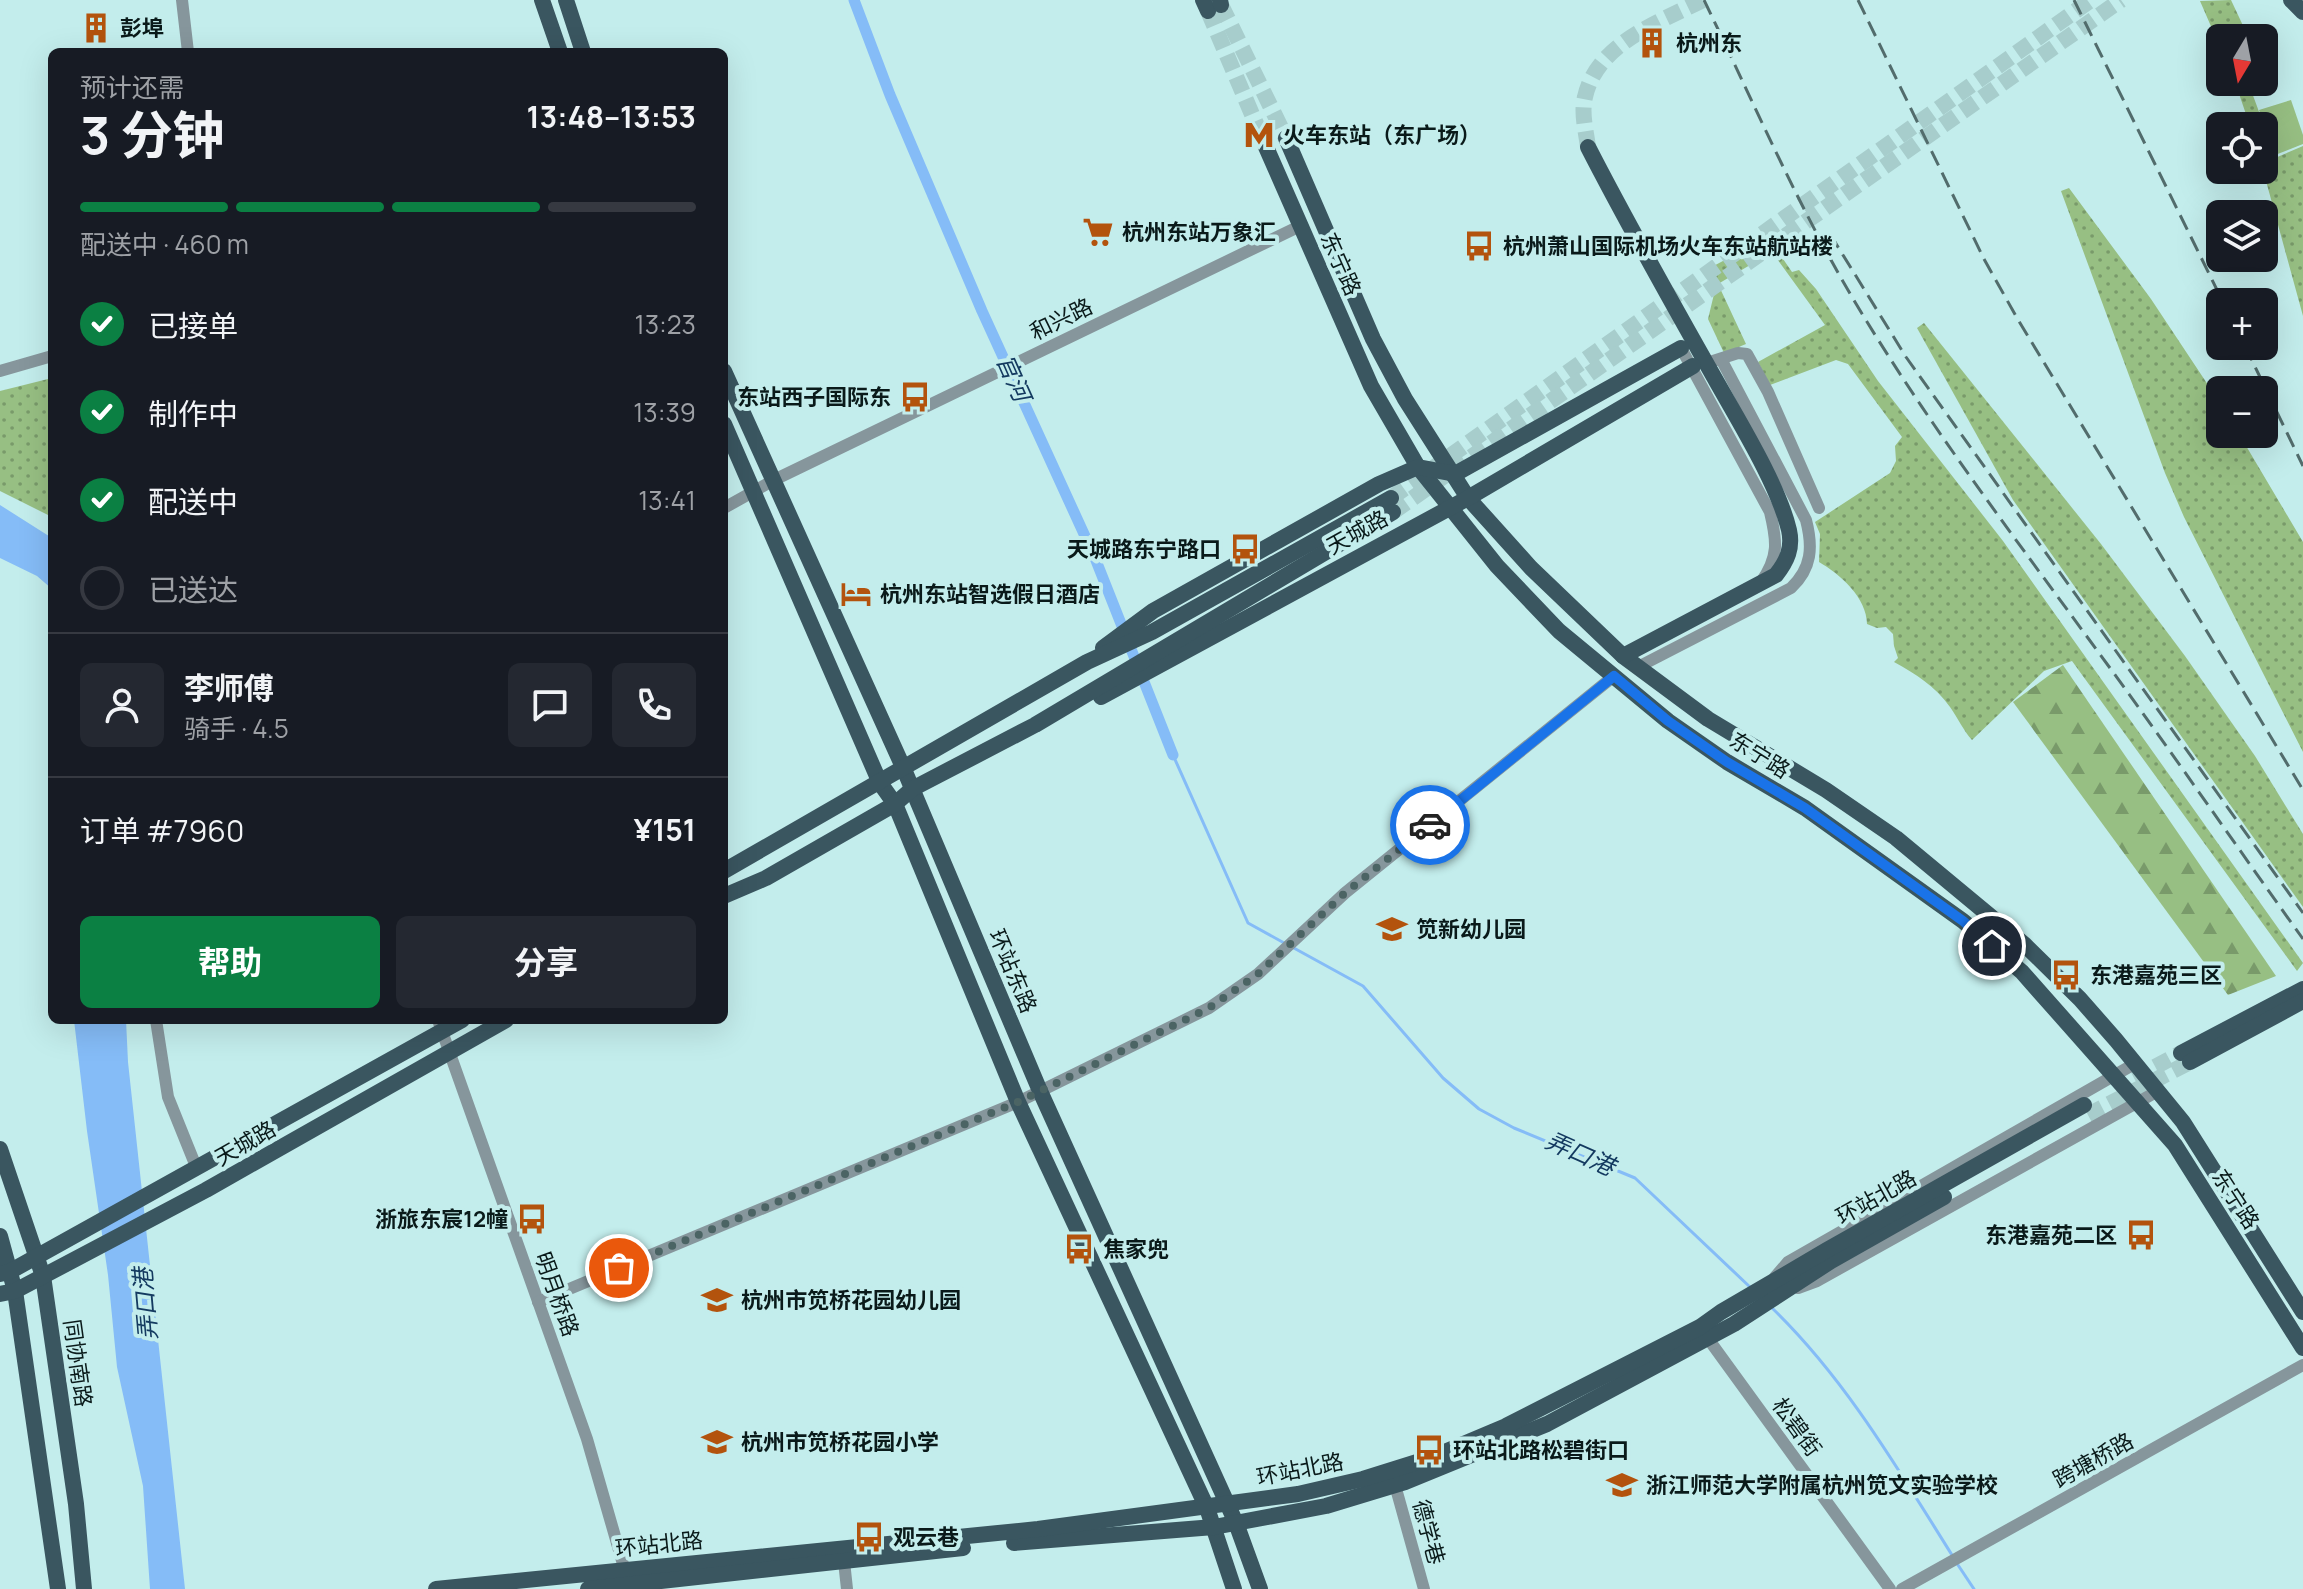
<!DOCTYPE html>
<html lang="zh">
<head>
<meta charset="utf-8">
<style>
  body { margin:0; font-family:Manrope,"Noto Sans SC",sans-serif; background:#242831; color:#f1f3f6; height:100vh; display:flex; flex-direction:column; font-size:30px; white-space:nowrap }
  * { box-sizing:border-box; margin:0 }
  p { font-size:26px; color:#9ea1a6 }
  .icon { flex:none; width:44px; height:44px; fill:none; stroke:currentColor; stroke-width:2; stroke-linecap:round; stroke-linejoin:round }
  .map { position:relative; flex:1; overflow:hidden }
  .side { position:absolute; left:48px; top:48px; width:680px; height:976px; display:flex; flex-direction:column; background:#171b24; border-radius:12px; box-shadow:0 8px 32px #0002 }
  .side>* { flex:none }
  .needle { width:52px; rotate:190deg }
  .fabs { position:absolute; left:2206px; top:24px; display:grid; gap:16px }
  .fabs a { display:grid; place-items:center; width:72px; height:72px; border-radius:12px; background:#171b24; box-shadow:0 8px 32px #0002; font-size:40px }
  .pin { position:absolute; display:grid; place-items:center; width:68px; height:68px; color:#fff; margin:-34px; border:4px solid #fff; border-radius:50%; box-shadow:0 2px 8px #0007 }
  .courier { position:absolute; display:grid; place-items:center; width:80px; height:80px; margin:-40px; border:6px solid #1a73e8; border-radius:50%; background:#fff; color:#222; box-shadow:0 2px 10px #0007 }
  .overview em { font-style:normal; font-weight:700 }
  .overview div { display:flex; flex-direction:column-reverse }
  .overview { display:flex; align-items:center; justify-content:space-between; height:136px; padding:0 32px }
  h1 { font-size:52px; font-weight:700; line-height:60px }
  .bar { display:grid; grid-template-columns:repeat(4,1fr); gap:12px 8px; align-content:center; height:96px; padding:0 32px }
  .bar i { height:10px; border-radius:6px; background:#363941 }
  .bar .selected { background:#0b8043 }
  .bar p { grid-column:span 4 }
  .line { display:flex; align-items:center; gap:20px; padding:0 32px; border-top:2px solid #363941 }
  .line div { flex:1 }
  .round { display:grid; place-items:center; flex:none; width:84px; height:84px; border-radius:12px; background:#242831 }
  ol { padding:0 32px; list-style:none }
  li { display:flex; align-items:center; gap:24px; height:88px }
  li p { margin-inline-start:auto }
  li .icon { padding:8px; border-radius:50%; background:#0b8043; color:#fff; stroke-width:4 }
  li:last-child { color:#9ea1a6 }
  li i { width:44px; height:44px; border:4px solid #363941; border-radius:50% }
  .action { display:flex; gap:16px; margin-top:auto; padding:16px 32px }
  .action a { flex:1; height:92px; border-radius:12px; background:#0b8043; color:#fff; font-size:32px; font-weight:700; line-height:92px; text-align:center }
  .action a+a { background:#242831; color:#f1f3f6 }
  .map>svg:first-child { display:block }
</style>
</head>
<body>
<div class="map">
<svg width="2303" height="1589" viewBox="0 0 2303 1589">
  <defs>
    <pattern id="green-dots" width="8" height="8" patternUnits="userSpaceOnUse" patternTransform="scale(2)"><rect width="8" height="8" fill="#97bf83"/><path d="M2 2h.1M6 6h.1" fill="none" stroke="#799a6a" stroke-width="1.8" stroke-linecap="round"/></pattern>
    <pattern id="forest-firs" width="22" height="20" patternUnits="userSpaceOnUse" patternTransform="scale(2)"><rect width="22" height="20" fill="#97bf83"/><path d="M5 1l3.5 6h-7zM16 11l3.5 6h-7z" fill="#799a6a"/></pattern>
  </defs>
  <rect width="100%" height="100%" fill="#c3edec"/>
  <g fill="url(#green-dots)">
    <path d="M2231,0l15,32 -12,6h-14v9l-20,-46z"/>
    <path d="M2235,82h13l27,73v3l28,-12v170l-40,-146 1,-44h-14z"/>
    <path d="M2069,188l82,111 69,104v31h19l64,108v210l-119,-235 -19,-44 -104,-282z"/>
    <path d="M1768,237l24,35 7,-2 17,19 62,92 125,160 300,422 -6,8 -225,-310 -28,10 -72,69c-9,-10 -14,-22 -22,-33 -15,-21 -34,-33 -56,-45l4,-4 -4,-12 -1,-12 -7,-7 -9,1 -10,-4c0,-26 -27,-50 -48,-62l1,-28 -5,-12 75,-49 6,-12 -1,-15 7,-9 -54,-73 -12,-4 -66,25 -12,-23 67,-37 -53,-73 -54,32 28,60 -22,9 -16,-34 7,-29 -9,-20z"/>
    <path d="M1924,323l177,221 84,112 70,100 48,78v73l-290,-407 -96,-172z"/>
    <path d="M52,378v139l-52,-26v-100z"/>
  </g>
  <path fill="url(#forest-firs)" d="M2063,665l213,311 -48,19 -215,-293z"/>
  <path fill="#97bf83" d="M2291,100l12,35v9l-28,11 -16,-45z"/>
  <g fill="#85bcf7">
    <path d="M0,505l52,33v51l-15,-13 -37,-18z"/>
    <path d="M74,1020h52l2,42 57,527h-35l-7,-103 -26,-119 -9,-92 -21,-144z"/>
  </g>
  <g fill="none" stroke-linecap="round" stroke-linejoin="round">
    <g stroke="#85bcf7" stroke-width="3">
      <path d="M1173,755l75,168 38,21"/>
      <path d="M1292,947l71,39 80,92 36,31 35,19 121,50 116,110"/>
      <path d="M1771,1307c74,71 127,162 181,248"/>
      <path d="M1956,1562l18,27"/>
    </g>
    <path stroke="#85bcf7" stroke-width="11" d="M854,0l36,95 92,216 113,247 78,197"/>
    <g stroke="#a7cdcc" stroke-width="16" stroke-dasharray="16 8" stroke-linecap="butt">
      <path d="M1221,5l65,133"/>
      <path d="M1208,11l58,136"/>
      <path d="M1588,147c-2,-16 -7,-34 -3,-50 12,-54 75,-75 118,-97"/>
      <path d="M1391,498l700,-498"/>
      <path d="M1393,512l728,-512"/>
      <path d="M2134,1078l47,-25"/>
      <path d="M2088,1115l102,-53"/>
    </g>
    <g stroke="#86969c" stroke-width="12">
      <path d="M182,0l6,52"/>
      <path d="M1681,348l89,164c7,29 9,45 -9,70"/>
      <path d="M1713,361l25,-8 9,1 21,38 51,116"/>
      <path d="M0,371l52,-15"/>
      <path d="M724,508l50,-28 526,-254"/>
      <path d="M1638,667l153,-79c21,-20 22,-41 15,-68l-85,-161"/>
      <path d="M156,1020l12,77 29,72"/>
      <path d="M438,1020l149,419 40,139"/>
      <path d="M1775,1277l13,-15 348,-199"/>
      <path d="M1798,1288l19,-7 341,-190"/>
      <path d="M538,1302l480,-200 191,-94 49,-34 87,-81 269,-217"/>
      <path d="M1704,1333l186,256"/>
      <path d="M1395,1485l29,104"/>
      <path d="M843,1552l4,37"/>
      <path d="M1902,1589l401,-224"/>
    </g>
    <g stroke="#3a5660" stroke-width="16">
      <path d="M542,0l18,52"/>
      <path d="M566,0l17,52"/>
      <path d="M1203,0l5,11"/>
      <path d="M1220,0l1,5"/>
      <path d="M2291,0l12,12"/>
      <path d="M1286,138l87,201 32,60 63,99 63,70 92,88 85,63 118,71 70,48 129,107 55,54 36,41 67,82 120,190"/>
      <path d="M1266,147l105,239 47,81 79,99 62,65 109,90 59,41 78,46 158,113 59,51 153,173 128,203"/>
      <path d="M1588,147c40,78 83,154 126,230 24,43 64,107 75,153 4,18 -2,31 -13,45l-153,81"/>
      <path d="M724,371l179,396 137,324 196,432 24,66"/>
      <path d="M724,424l156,359 15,21 123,298 189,406 27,81"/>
      <path d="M1103,648l50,-37 226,-127 39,-17 37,7 226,-126"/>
      <path d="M1101,697l367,-199 225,-132"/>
      <path d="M724,871l363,-209 65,-30 239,-134"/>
      <path d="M724,896l42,-18 129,-74 17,-15 123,-64 358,-213"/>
      <path d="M2181,1053l122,-64"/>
      <path d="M2190,1062l113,-61"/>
      <path d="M0,1149l43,127 33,228 8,85"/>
      <path d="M0,1236l15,55 43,298"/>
      <path d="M0,1274l9,-2 453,-252"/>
      <path d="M0,1294l15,-3 191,-101 300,-170"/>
      <path d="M1014,1543l200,-16 112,-21 79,-24 142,-58 187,-100 97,-63 113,-64"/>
      <path d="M436,1589l602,-60 260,-35 65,-15 67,-21 76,-32 194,-99 21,-15 106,-62 257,-145"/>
      <path d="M588,1589l375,-41"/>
    </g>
    <g stroke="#526c6c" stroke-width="3" stroke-dasharray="16 8" stroke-linecap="butt">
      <path d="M1704,0c48,99 92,202 148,297 73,123 160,237 244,352 71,96 138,194 207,290"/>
      <path d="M1858,0l126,259 33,59 286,472"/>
      <path d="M2074,0l149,302"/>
      <path d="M1830,234l76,123 397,556"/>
      <path d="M2245,346l58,120"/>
    </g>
  </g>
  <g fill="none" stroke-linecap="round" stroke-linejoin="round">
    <path stroke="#4b6464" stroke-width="8" stroke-dasharray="0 14.4" d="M619,1268l399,-166 191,-94 49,-34 87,-81 85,-68"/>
    <path stroke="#1a73e8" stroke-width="10" d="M1430,825l184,-149 54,45 59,41 78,46 158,113 29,25"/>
  </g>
  <defs>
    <g id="building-bare" transform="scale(2.4)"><path d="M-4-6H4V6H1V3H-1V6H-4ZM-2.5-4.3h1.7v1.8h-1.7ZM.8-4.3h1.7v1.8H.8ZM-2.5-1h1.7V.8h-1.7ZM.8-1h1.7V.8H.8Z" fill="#b3530d" stroke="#c3edec" stroke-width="2.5" paint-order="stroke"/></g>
    <g id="metro-bare" transform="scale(2.4)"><path d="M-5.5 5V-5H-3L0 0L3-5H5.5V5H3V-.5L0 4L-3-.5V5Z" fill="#b3530d" stroke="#c3edec" stroke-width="2.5" paint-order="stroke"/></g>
    <g id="supermarket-bare" transform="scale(2.4)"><path d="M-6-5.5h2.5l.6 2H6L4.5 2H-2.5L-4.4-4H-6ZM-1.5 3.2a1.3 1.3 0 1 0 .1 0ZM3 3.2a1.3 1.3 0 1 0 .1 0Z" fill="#b3530d" stroke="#c3edec" stroke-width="2.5" paint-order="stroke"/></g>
    <g id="bus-bare" transform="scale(2.4)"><path d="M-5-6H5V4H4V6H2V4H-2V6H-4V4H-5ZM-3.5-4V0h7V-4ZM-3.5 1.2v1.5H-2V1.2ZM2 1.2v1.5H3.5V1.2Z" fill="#b3530d" stroke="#c3edec" stroke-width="2.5" paint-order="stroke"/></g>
    <g id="hotel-bare" transform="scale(2.4)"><path d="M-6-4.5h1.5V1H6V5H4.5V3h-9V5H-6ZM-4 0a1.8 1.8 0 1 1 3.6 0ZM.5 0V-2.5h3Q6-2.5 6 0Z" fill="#b3530d" stroke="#c3edec" stroke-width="2.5" paint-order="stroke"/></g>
    <g id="school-bare" transform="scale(2.4)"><path d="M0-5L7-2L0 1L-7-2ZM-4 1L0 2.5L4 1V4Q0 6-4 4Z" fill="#b3530d" stroke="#c3edec" stroke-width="2.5" paint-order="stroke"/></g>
  </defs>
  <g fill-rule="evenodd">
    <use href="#building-bare" x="96" y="28"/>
    <use href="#building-bare" x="1652" y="43"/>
    <use href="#metro-bare" x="1259" y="135"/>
    <use href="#supermarket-bare" x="1098" y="232"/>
    <use href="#bus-bare" x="1479" y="246"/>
    <use href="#bus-bare" x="915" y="397"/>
    <use href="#bus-bare" x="1245" y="549"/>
    <use href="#hotel-bare" x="856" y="594"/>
    <use href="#school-bare" x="1392" y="929"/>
    <use href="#bus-bare" x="2066" y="975"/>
    <use href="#bus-bare" x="532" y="1219"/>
    <use href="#bus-bare" x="2141" y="1235"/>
    <use href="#bus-bare" x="1079" y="1249"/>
    <use href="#school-bare" x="717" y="1300"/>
    <use href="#school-bare" x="717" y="1442"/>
    <use href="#bus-bare" x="1429" y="1450"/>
    <use href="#school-bare" x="1622" y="1485"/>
    <use href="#bus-bare" x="869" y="1537"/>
  </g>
  <g text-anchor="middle" stroke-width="8" stroke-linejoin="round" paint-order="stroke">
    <g font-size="22" font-weight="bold" fill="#0a1a1a" stroke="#c3edec" text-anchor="start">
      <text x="120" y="36">彭埠</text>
      <text x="1676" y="51">杭州东</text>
      <text x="1283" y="143">火车东站（东广场）</text>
      <text x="1122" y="240">杭州东站万象汇</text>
      <text x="1503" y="254">杭州萧山国际机场火车东站航站楼</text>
      <text x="891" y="405" text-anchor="end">东站西子国际东</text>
      <text x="1221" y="557" text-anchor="end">天城路东宁路口</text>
      <text x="880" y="602">杭州东站智选假日酒店</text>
      <text x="1416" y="937">笕新幼儿园</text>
      <text x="2090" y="983">东港嘉苑三区</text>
      <text x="508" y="1227" text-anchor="end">浙旅东宸12幢</text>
      <text x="2117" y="1243" text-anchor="end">东港嘉苑二区</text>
      <text x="1103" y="1257">焦家兜</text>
      <text x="741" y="1308">杭州市笕桥花园幼儿园</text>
      <text x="741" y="1450">杭州市笕桥花园小学</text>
      <text x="1453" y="1458">环站北路松碧街口</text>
      <text x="1646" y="1493">浙江师范大学附属杭州笕文实验学校</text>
      <text x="893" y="1545">观云巷</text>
    </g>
    <g font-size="22" fill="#0a1a1a" stroke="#c3edec">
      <text transform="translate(1341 264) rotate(66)" y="8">东宁路</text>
      <text transform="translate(1061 319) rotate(-26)" y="8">和兴路</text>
      <text transform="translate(1357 532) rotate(-29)" y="8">天城路</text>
      <text transform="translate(1760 755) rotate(32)" y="8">东宁路</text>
      <text transform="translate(1013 971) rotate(67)" y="8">环站东路</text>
      <text transform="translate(245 1143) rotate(-30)" y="8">天城路</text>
      <text transform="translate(1876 1197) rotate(-29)" y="8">环站北路</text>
      <text transform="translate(2236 1199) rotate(57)" y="8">东宁路</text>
      <text transform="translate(557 1294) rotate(70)" y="8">明月桥路</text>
      <text transform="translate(78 1363) rotate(82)" y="8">同协南路</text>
      <text transform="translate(1797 1427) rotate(54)" y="8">松碧街</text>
      <text transform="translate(2093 1460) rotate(-29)" y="8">跨塘桥路</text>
      <text transform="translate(1300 1469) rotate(-11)" y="8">环站北路</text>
      <text transform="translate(1429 1532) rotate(75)" y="8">德学巷</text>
      <text transform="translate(659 1544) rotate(-6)" y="8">环站北路</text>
    </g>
    <g font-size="24" font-style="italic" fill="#143a60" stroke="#c3edec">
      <text transform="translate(1013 378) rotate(66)" y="8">官河</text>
      <text transform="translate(1580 1154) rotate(24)" y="8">弄口港</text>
      <text transform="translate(146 1304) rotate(-95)" y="8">弄口港</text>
    </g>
  </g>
</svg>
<div class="fabs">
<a><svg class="needle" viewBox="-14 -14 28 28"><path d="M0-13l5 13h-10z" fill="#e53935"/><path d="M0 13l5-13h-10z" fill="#9ea1a6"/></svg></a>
<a><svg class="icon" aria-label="locate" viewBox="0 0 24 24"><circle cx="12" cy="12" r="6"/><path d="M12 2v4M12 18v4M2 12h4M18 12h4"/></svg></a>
<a><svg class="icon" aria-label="layers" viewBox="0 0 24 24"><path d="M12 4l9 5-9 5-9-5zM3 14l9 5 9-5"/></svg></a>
<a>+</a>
<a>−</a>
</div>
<div class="pin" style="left:619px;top:1268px;background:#ea580c"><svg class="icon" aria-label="bag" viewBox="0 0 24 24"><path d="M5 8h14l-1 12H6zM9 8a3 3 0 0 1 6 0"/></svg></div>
<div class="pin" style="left:1992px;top:946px;background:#1f2937"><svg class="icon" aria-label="home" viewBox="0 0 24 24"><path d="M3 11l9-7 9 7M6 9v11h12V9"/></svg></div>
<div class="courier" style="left:1430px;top:825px"><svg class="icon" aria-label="car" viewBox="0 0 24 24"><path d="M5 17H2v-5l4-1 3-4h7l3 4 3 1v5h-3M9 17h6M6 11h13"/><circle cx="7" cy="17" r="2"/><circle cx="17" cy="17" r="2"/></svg></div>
<section class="side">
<div class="overview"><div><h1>3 分钟</h1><p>预计还需</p></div><em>13:48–13:53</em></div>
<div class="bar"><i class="selected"></i><i class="selected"></i><i class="selected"></i><i></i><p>配送中 · 460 m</p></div>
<ol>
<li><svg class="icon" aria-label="check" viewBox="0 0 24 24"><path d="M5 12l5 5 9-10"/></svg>已接单<p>13:23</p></li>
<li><svg class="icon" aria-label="check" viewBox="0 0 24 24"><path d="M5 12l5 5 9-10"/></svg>制作中<p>13:39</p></li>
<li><svg class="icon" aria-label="check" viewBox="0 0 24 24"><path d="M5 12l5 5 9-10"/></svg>配送中<p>13:41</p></li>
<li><i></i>已送达</li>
</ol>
<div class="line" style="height:144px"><a class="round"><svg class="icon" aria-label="person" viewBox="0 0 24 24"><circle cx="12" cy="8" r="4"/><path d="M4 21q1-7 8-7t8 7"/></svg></a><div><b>李师傅</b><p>骑手 · 4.5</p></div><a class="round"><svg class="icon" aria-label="chat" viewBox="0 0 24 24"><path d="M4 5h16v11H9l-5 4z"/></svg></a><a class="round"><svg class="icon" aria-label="phone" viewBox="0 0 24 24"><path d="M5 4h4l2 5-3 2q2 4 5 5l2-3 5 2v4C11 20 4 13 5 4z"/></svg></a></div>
<div class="line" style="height:104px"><div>订单 #7960</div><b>¥151</b></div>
<div class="action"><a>帮助</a><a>分享</a></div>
</section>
</div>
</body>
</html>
